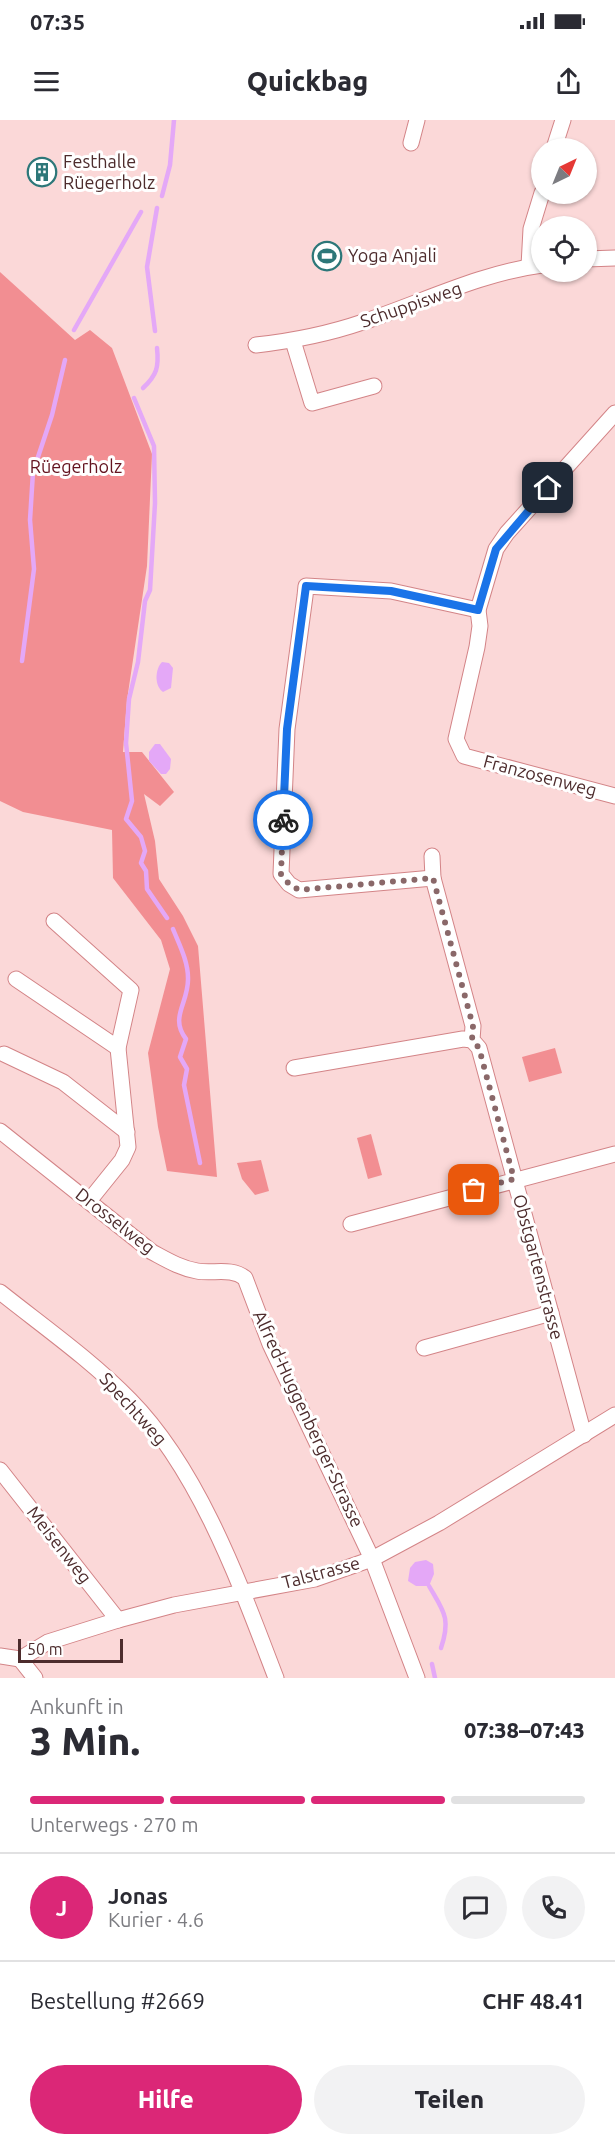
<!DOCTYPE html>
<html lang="de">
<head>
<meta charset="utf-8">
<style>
  body { margin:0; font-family:Ubuntu,sans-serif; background:#f2f2f3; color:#2b2b33; height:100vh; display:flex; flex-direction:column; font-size:22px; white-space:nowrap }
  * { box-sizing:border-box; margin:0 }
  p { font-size:20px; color:#7c7c81 }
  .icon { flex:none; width:33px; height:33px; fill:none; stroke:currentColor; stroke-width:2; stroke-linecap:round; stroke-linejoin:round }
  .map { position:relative; height:1558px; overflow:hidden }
  .side { display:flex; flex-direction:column; background:#fff; flex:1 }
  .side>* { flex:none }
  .needle { width:39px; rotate:43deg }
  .controls { position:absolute; left:531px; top:18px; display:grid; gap:12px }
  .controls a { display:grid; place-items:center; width:66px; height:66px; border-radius:50%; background:#fff; box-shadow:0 2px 4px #0004; font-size:30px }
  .scale { position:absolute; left:18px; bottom:15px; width:105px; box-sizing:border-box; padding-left:6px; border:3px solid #4d2c2d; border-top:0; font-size:16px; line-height:21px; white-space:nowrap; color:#4d2c2d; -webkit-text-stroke:4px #fff; paint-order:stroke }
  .pin { position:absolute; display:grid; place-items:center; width:51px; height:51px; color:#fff; margin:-26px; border-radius:12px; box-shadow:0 3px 9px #0006 }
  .courier { position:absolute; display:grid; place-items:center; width:60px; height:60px; margin:-30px; border:4px solid #1a73e8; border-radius:50%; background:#fff; color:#222; box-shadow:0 2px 8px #0007 }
  .headline em { font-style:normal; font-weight:800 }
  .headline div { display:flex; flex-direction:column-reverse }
  .headline { display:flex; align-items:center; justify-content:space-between; height:102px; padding:0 30px }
  h1 { font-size:39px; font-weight:800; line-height:45px }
  .bar { display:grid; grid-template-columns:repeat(4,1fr); gap:9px 6px; align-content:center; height:72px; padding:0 30px }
  .bar i { height:8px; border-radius:4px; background:#e1e1e2 }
  .bar .selected { background:#db2777 }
  .bar p { grid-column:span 4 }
  .line { display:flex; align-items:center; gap:15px; padding:0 30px; border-top:2px solid #e1e1e2 }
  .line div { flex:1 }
  .round { display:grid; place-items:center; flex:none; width:63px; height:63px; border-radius:32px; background:#f2f2f3 }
  .primary-button { display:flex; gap:12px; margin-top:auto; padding:12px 30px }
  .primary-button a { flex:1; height:69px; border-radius:36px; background:#db2777; color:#fff; font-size:24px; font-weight:800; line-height:69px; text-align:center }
  .primary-button a+a { background:#f2f2f3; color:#2b2b33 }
  .status { display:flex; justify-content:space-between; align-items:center; height:42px; padding:0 30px; background:#fff; direction:ltr }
  .status svg { height:16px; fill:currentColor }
  header { display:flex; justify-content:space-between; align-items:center; height:78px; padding:0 30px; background:#fff; font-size:27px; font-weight:800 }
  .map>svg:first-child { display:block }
</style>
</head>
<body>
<div class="status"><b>07:35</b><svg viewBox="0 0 49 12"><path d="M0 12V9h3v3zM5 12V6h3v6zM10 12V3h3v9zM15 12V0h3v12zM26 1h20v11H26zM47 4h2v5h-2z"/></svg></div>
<header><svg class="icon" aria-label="menu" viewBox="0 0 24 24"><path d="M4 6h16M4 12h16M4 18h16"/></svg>Quickbag<svg class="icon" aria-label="share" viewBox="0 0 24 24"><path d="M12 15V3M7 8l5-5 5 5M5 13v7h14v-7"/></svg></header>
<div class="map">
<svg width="615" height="1558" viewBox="0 0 615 1558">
  <rect width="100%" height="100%" fill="#fbd8d8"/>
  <g fill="#f28e92">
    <path d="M0,152l75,68 15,-10 22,18 40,106 -5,112 -20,134 -4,52h19l32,40 -14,14 -16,-12 11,47 4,38 24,37 15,30 19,231 -50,-6 -9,-44 -10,-74 22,-84 -9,-29 -48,-62 -1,-48 -89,-18 -23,-11z"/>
    <path d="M555,928l7,25 -33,9 -7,-25z"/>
    <path d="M371,1014l11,41 -14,4 -11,-41z"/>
    <path d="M261,1040l8,31 -14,4 -13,-16 -5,-16z"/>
  </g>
  <g fill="#e4a8f7">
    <path d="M162,542l7,1 4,5 -2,20 -8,4c-9,-6 -8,-23 -1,-30z"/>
    <path d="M155,624h5l11,15 -1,10 -4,5h-5l-12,-13v-9z"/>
    <path d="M426,1440l7,4 1,10 -5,12h-13l-8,-5 2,-13 5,-6z"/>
  </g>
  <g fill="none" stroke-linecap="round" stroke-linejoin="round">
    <g stroke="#e4a8f7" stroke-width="4.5">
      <path d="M162,76l8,-31 4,-45"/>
      <path d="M74,210l67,-118"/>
      <path d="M155,211l-8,-64 10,-59"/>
      <path d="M143,268c14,-13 16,-21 14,-40"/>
      <path d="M134,278l20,48 1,57 -5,87 -5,11 -7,61 -9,37 -3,44 6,58 -6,18 15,18 4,14 -4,12 5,8 1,18 20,29"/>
      <path d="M22,541l12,-92 -4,-49 3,-48 19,-57 13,-55"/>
      <path d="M173,809c6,15 15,32 15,49 1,25 -19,39 -2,61l-6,18 7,12 -3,16 16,78"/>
      <path d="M429,1466c15,26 22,32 12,62"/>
      <path d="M432,1544l3,14"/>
    </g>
    <g stroke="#d38487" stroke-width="17">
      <g id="minor">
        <path d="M411,23l6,-23"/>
        <path d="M554,28l9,-28"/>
        <path d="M586,139l29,-1"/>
        <path d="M529,146l2,-37 11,-36"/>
        <path d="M293,221l19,62 62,-17"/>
        <path d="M256,225c36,-4 72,-11 107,-23 58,-19 117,-49 179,-57"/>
        <path d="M615,293l-108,120 -11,16 -18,61 2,16 -3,21 -21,92 8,17 151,40"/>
        <path d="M432,736l1,22 40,148 -1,14 7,8 105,387"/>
        <path d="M433,758l-134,12 -10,-6 -8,-10 6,-145 18,-133 1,-10 85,5 87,19"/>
        <path d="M54,801l77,69 -13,58 10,99 -6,13 -33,41"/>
        <path d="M16,859l102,69"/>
        <path d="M4,934l59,28 64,50"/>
        <path d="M294,948l169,-29 9,1"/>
        <path d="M0,1011l152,121c15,8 28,16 45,19 16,3 34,-4 48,7l25,66 102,215 45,119"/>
        <path d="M351,1104l264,-70"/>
        <path d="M0,1172c44,35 91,68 130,108 70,71 111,187 146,278"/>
        <path d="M424,1228l127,-35"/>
        <path d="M0,1350l118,150"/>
        <path d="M0,1536l20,3 28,-17 70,-22 56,-15 141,-26 57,-20 67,-36 176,-108"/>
        <path d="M20,1539l15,19"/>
      </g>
    </g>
    <use href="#minor" stroke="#fff" stroke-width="15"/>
  </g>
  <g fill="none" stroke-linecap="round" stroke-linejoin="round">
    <path stroke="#8a6869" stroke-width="6" stroke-dasharray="0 10.8" d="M283,700l-2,54 8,10 10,6 134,-12 40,148 -1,14 7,8 35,131 -40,11"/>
    <path stroke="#1a73e8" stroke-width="8" d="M283,700l4,-91 19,-143 85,5 87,19 18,-61 52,-61"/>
  </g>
  <defs>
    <g id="building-ring" transform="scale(1.5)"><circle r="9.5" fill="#fff" stroke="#2d7779" stroke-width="1.5"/><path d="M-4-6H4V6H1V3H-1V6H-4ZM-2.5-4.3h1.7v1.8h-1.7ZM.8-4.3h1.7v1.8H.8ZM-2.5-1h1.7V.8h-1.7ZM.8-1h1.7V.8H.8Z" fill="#2d7779"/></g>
    <g id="stadium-ring" transform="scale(1.5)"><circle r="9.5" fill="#fff" stroke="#2d7779" stroke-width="1.5"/><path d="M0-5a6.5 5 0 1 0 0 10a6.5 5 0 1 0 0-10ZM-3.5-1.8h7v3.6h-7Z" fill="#2d7779"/></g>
  </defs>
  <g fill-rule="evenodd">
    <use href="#building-ring" x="42" y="52"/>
    <use href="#stadium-ring" x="327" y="136"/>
  </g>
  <g text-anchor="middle" stroke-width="6" stroke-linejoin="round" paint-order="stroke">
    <g font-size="18" fill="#4d2c2d" stroke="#fff" text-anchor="start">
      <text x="63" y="48">Festhalle<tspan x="63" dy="21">Rüegerholz</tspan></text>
      <text x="348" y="142">Yoga Anjali</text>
    </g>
    <g font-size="18" fill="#4d2c2d" stroke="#fff">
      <text transform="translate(411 185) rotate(-19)" y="6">Schuppisweg</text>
      <text transform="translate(540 656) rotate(15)" y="6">Franzosenweg</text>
      <text transform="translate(115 1101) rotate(38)" y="6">Drosselweg</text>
      <text transform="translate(538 1147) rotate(75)" y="6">Obstgartenstrasse</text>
      <text transform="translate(133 1289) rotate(48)" y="6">Spechtweg</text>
      <text transform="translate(308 1299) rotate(65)" y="6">Alfred-Huggenberger-Strasse</text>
      <text transform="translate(59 1425) rotate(52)" y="6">Meisenweg</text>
      <text transform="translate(321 1453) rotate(-15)" y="6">Talstrasse</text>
    </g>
    <g font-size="18" fill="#641420" stroke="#fff">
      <text x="76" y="353">Rüegerholz</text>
    </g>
  </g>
</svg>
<div class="controls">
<a><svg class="needle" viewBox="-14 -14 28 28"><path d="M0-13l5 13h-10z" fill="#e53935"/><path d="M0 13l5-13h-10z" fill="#7c7c81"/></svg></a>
<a><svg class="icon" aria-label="locate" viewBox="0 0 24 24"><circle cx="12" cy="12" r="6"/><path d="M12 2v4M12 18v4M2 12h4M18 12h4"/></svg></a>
</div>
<div class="scale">50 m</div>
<div class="pin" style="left:474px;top:1070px;background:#ea580c"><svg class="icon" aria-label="bag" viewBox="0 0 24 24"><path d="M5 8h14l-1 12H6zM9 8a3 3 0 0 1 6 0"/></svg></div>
<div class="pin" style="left:548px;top:368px;background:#1f2937"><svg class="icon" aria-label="home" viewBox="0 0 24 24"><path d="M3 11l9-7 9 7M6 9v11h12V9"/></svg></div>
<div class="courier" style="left:283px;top:700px"><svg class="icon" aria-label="bike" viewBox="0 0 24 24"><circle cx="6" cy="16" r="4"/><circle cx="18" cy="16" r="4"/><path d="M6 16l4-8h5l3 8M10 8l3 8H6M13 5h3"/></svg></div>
</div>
<section class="side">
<div class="headline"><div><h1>3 Min.</h1><p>Ankunft in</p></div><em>07:38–07:43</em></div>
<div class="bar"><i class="selected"></i><i class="selected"></i><i class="selected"></i><i></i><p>Unterwegs · 270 m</p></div>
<div class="line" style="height:108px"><b class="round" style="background:#db2777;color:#fff">J</b><div><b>Jonas</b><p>Kurier · 4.6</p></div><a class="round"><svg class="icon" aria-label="chat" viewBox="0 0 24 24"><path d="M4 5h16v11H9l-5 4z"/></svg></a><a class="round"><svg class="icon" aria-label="phone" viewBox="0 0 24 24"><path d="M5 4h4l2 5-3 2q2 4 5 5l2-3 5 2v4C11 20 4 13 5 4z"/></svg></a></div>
<div class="line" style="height:78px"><div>Bestellung #2669</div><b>CHF 48.41</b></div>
<div class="primary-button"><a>Hilfe</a><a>Teilen</a></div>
</section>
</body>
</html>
